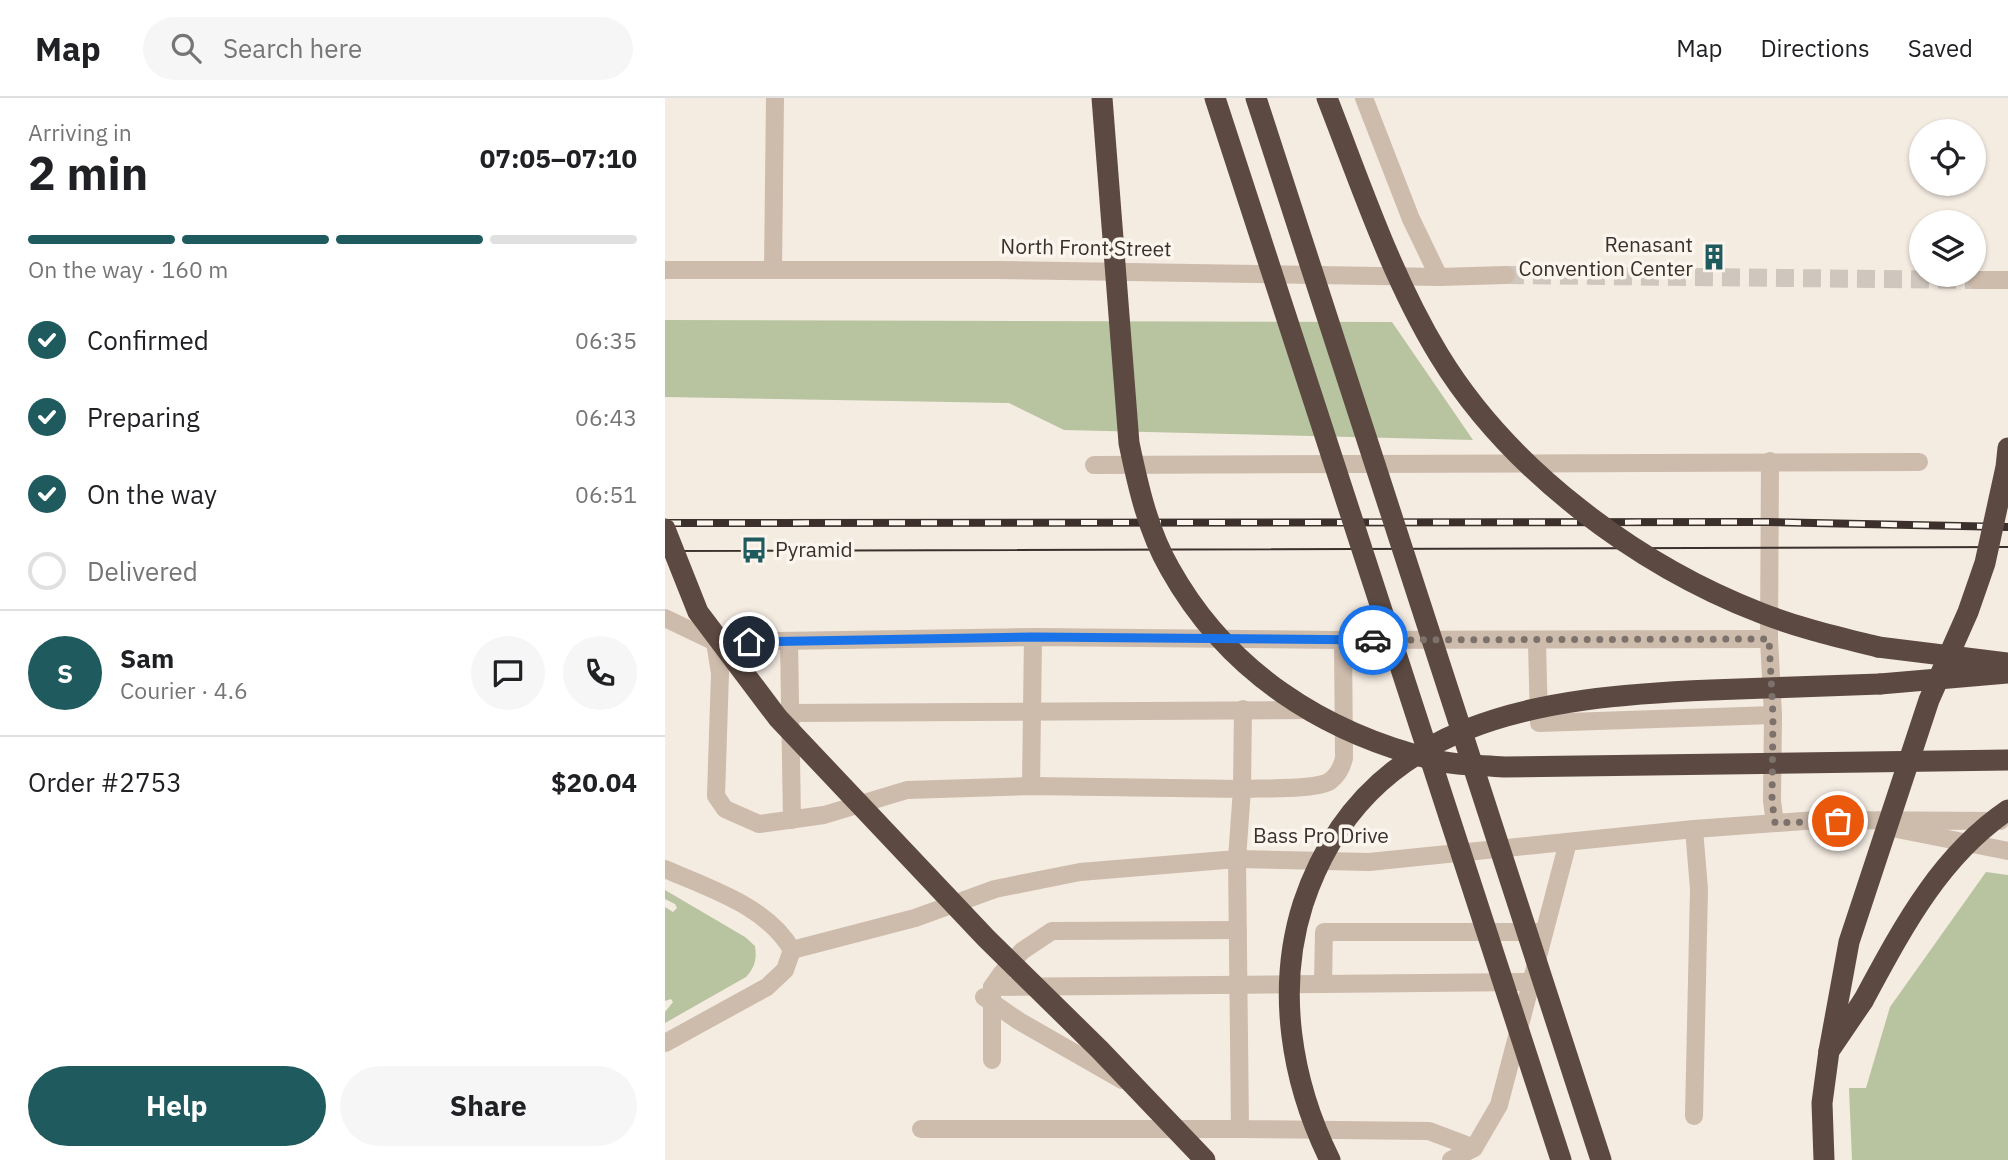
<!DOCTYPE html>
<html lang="en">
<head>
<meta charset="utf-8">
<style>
  body { margin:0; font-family:"IBM Plex Sans",sans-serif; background:#f6f6f6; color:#202124; height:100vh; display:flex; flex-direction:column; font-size:26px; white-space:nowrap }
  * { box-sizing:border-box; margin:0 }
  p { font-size:23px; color:#757577 }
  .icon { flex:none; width:38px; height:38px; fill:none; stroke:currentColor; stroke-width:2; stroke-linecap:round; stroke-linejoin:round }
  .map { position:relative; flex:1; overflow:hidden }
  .side { display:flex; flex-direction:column; background:#fff; width:665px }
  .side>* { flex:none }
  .fabs { position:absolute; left:1244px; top:21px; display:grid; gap:14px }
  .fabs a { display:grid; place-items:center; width:77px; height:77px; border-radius:50%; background:#fff; box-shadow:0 2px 5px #0004; font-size:35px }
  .pin { position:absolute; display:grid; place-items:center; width:60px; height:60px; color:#fff; margin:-30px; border:4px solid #fff; border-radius:50%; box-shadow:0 2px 7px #0007 }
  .courier { position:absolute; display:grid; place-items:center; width:70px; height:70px; margin:-35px; border:5px solid #1a73e8; border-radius:50%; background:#fff; color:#222; box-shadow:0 2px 9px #0007 }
  .summary em { font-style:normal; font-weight:700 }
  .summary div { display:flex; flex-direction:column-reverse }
  .summary { display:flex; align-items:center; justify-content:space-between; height:119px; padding:0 28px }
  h1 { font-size:46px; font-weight:700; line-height:52px }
  .bar { display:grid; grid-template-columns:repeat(4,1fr); gap:10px 7px; align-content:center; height:84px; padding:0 28px }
  .bar i { height:9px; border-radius:5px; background:#e0e0e0 }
  .bar .current { background:#1f5a5e }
  .bar p { grid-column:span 4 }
  .line { display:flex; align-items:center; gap:18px; padding:0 28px; border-top:2px solid #e0e0e0 }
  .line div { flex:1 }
  .round { display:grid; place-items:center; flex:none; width:74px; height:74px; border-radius:37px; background:#f6f6f6 }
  ol { padding:0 28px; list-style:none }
  li { display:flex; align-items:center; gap:21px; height:77px }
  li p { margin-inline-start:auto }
  li .icon { padding:7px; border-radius:50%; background:#1f5a5e; color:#fff; stroke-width:4 }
  li:last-child { color:#757577 }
  li i { width:38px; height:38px; border:4px solid #e0e0e0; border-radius:50% }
  .primary-button { display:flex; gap:14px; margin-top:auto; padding:14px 28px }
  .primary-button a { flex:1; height:80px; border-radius:42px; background:#1f5a5e; color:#fff; font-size:28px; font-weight:700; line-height:80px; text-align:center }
  .primary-button a+a { background:#f6f6f6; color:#202124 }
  header { display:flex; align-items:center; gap:42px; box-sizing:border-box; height:98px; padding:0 35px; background:#fff; border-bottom:2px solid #e0e0e0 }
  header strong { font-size:33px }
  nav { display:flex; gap:38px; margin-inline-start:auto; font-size:24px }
  .search { width:490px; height:63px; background:#f6f6f6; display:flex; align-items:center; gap:18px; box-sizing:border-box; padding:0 24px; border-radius:38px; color:#757577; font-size:26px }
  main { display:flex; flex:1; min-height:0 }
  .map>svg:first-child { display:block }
</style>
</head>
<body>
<header>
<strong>Map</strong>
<div class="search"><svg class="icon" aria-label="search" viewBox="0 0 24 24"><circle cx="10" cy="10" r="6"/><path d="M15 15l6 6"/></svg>Search here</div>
<nav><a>Map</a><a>Directions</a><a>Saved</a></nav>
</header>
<main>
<section class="side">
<div class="summary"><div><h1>2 min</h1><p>Arriving in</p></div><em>07:05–07:10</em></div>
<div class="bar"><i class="current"></i><i class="current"></i><i class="current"></i><i></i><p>On the way · 160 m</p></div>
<ol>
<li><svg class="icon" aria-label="check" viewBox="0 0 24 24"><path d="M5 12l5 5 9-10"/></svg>Confirmed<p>06:35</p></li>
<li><svg class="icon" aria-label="check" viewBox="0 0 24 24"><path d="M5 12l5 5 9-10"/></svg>Preparing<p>06:43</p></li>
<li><svg class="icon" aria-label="check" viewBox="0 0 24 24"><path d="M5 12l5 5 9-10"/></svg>On the way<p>06:51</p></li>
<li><i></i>Delivered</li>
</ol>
<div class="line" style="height:126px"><b class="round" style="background:#1f5a5e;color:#fff">S</b><div><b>Sam</b><p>Courier · 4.6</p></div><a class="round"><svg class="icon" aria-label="chat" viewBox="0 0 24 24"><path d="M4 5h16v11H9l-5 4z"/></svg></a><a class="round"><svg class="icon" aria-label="phone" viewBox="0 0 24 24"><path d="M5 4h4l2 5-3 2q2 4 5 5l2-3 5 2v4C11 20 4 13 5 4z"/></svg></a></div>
<div class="line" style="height:91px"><div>Order #2753</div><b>$20.04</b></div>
<div class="primary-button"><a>Help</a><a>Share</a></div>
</section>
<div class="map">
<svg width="1343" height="1062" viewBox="0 0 1343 1062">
  <rect width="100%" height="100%" fill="#f4ebe1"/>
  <g fill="#b8c4a0">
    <path d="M0,222l727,2 81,118 -409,-10 -55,-27 -344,-6z"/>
    <path d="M1321,774l22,3v285h-156l-3,-72h17l24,-81z"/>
    <path d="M0,792l80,47 10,9c2,13 0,21 -9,31l-81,46v-11l8,-10 -2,-3 -6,2v-94l8,5 4,-4 -2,-4 -10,-5z"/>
  </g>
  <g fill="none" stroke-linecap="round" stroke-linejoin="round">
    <path stroke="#cfc6bd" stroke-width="18" stroke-dasharray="18 9" stroke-linecap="butt" d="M841,177l470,5"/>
    <g stroke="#cdbbac" stroke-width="18">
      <path d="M699,0l47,121 28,58"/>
      <path d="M0,172h332l442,7 67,-2"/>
      <path d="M108,172l2,-172"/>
      <path d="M1311,182h32"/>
      <path d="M1105,363l-1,178 4,76 -1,86 3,22"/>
      <path d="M429,367l825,-3"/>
      <path d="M0,520l50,24 5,31 -4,123 9,13 34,15 65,-9 83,-25 124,-4 211,3 -5,70 3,270 189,2 45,17"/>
      <path d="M678,542l426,-1"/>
      <path d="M50,544l318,-5 310,3 1,118c-2,9 -6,17 -14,23 -12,9 -69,7 -88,8l1,-80"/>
      <path d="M124,544l3,178"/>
      <path d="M872,544l2,81 234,-8"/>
      <path d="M125,615l522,-3"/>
      <path d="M366,688l2,-149"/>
      <path d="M1232,731l111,22"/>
      <path d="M0,771c45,20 102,37 127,81l-7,20 -18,17 -102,56"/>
      <path d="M127,852l123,-32 80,-29 85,-17 157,-13 132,3 325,-33 123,-9 183,1"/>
      <path d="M658,885l1,-51h215"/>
      <path d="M327,889l9,-13 21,-23 30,-20 186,-1"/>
      <path d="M327,962v-73l539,-5"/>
      <path d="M1029,1018l5,-227 -5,-60"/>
      <path d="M256,1031h319"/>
      <path d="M786,1062l23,-12 25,-43 69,-263"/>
    </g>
    <g stroke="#5c4a42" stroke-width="21">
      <path d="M1213,549l130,16"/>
      <path d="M1215,586l128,-11"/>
      <path d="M1159,1062l-2,-57 7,-52 34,-50"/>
    </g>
    <path stroke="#3b302b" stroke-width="2" d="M0,453l1343,-4"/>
    <g stroke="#3b302b" stroke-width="8">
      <path id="rail" d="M0,425l1103,-1 240,5"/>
    </g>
    <use href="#rail" stroke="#fbf5ee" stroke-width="5" stroke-dasharray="16" stroke-linecap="butt"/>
    <path stroke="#cdbbac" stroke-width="18" d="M319,899l35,24 103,59"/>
    <g stroke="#5c4a42" stroke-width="21">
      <path d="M437,0l27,345c9,43 19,88 41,126 57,102 153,164 265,191 22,6 47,5 69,7l504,-7"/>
      <path d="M550,0l346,1062"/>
      <path d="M591,0l345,1062"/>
      <path d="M662,0c34,87 64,178 112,257 70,115 198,210 322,258 38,15 77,24 117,34"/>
      <path d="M0,431l33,83 80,106 208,220 114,112 105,110"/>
      <path d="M1198,903c39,-72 76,-144 145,-191"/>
      <path d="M1164,953l20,-109 80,-242 39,-88 17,-49 21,-96 2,-19"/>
      <path d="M665,1062c-39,-79 -54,-171 -27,-256 62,-187 238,-207 408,-214 57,-2 113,-4 169,-6"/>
    </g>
  </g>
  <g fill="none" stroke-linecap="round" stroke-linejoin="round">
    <path stroke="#7c716b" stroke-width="7" stroke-dasharray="0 12.6" d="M708,542l396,-1 4,77 -1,85 3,22 63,-2"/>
    <path stroke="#1a73e8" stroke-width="9" d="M84,544l284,-5 340,3"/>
  </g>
  <defs>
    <g id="building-bare" transform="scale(2.1)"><path d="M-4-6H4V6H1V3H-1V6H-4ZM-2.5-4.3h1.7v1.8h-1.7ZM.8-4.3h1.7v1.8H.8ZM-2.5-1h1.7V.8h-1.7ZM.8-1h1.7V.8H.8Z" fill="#1f5a5e" stroke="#fbf5ee" stroke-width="2.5" paint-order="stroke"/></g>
    <g id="bus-bare" transform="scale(2.1)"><path d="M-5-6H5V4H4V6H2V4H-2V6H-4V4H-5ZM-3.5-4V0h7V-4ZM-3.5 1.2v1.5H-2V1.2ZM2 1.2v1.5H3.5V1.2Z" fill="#1f5a5e" stroke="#fbf5ee" stroke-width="2.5" paint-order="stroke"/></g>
  </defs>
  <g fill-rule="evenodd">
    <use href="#building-bare" x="1049" y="159"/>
    <use href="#bus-bare" x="89" y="452"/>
  </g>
  <g text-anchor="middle" stroke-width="7" stroke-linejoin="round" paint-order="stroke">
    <g font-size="21" fill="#3b302b" stroke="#fbf5ee" text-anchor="end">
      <text x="1028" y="154">Renasant<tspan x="1028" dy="24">Convention Center</tspan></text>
      <text x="110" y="459" text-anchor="start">Pyramid</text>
    </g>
    <g font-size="21" fill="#3b302b" stroke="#fbf5ee">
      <text transform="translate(421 150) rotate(1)" y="7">North Front Street</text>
      <text x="656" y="745">Bass Pro Drive</text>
    </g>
  </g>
</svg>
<div class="fabs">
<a><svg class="icon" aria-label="locate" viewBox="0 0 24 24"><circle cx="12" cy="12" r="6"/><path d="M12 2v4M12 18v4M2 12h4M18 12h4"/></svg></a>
<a><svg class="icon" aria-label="layers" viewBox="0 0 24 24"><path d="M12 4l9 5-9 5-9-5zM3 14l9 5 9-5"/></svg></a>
</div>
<div class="pin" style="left:1173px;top:723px;background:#ea580c"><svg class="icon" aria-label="bag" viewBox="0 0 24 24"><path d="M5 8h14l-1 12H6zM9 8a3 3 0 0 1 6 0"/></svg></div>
<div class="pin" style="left:84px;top:544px;background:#1f2937"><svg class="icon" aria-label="home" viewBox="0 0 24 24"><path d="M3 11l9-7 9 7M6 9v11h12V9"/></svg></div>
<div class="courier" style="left:708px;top:542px"><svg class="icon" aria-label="car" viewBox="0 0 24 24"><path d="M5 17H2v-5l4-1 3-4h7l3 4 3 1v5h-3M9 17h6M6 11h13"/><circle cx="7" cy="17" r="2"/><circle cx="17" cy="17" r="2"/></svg></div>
</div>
</main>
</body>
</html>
